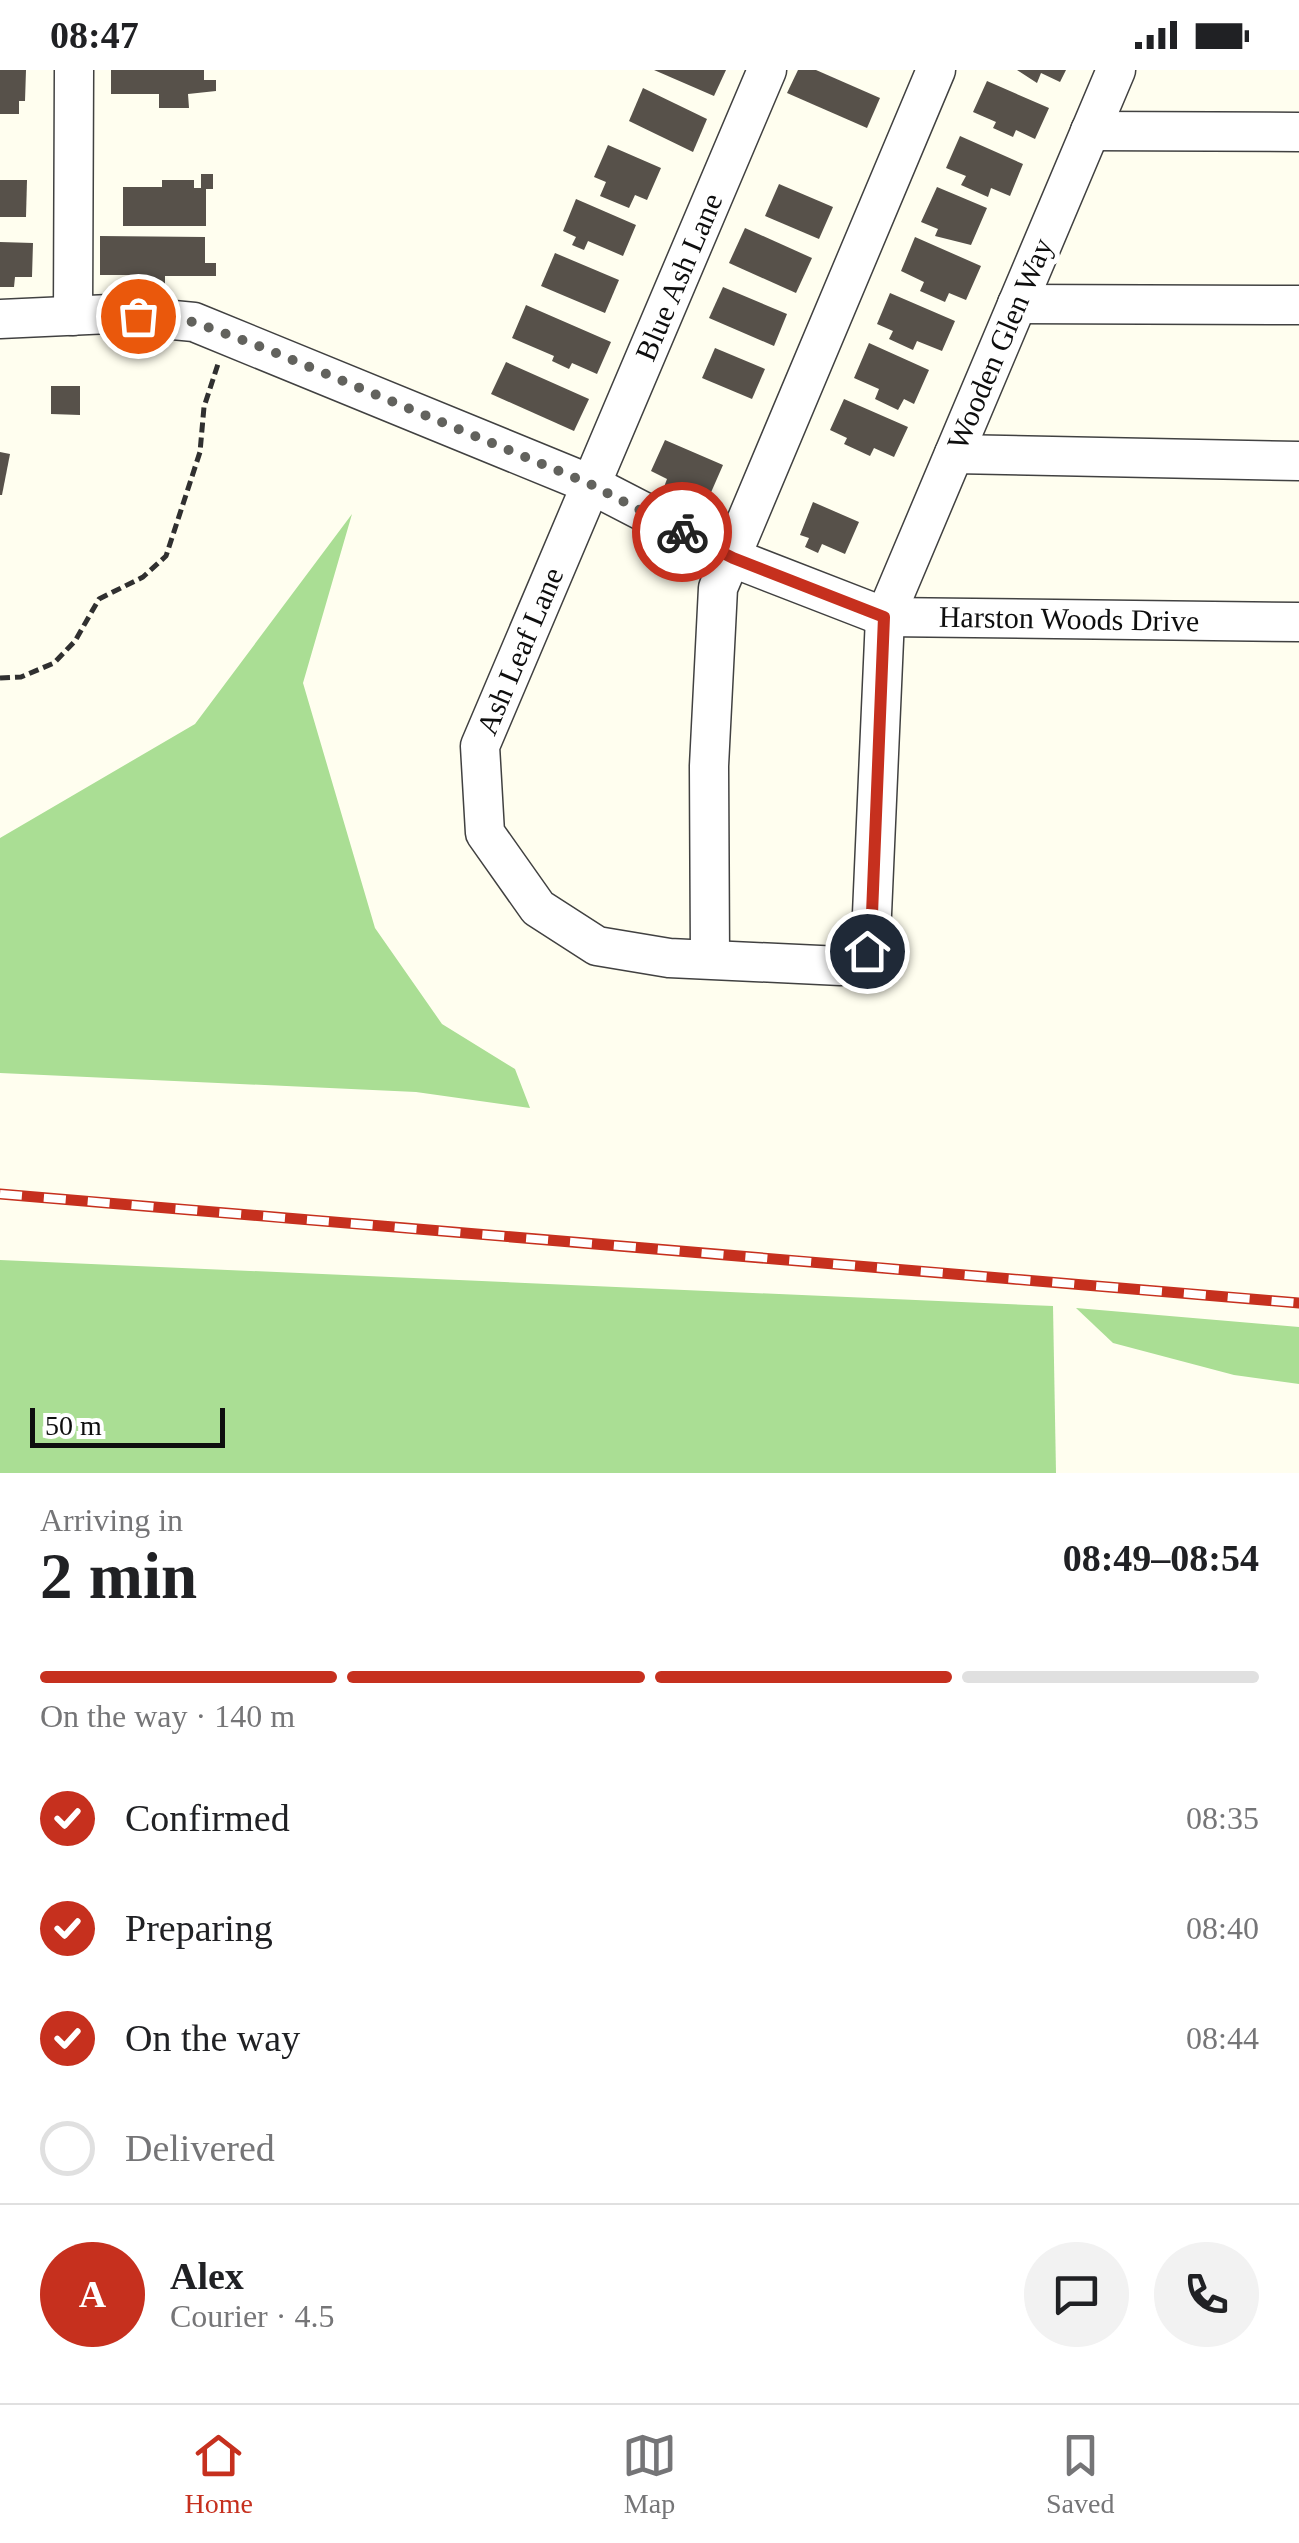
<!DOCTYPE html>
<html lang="en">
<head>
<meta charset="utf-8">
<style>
  body { margin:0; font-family:Georgia,serif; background:#f2f2f2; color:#202124; height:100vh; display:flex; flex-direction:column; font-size:38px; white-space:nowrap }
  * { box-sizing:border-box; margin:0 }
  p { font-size:32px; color:#757577 }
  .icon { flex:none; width:55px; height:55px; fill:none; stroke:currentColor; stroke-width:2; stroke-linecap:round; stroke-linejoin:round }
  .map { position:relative; height:1403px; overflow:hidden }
  .side { display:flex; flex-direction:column; background:#fff; flex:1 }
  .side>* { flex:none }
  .scale { position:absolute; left:30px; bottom:25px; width:195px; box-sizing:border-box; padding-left:10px; border:5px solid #0e0e0e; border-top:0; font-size:28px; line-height:35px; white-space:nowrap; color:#0e0e0e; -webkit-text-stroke:8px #fff; paint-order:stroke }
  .pin { position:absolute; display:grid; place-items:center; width:85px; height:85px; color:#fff; margin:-42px; border:5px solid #fff; border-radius:50%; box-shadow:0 2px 10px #0007 }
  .courier { position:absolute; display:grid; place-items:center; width:100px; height:100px; margin:-50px; border:8px solid #c6301e; border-radius:50%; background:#fff; color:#222; box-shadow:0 2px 12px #0007 }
  .headline em { font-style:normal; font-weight:800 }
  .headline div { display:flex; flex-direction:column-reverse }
  .headline { display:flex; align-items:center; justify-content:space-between; height:170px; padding:0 40px }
  h1 { font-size:65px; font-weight:800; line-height:75px }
  .bar { display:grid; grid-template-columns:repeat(4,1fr); gap:15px 10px; align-content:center; height:120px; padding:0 40px }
  .bar i { height:12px; border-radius:8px; background:#e0e0e0 }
  .bar .on { background:#c6301e }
  .bar p { grid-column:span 4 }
  .line { display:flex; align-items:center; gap:25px; padding:0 40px; border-top:2px solid #e0e0e0 }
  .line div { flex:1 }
  .round { display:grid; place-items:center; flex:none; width:105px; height:105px; border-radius:52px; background:#f2f2f2 }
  ol { padding:0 40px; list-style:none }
  li { display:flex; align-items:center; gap:30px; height:110px }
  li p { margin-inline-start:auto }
  li .icon { padding:10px; border-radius:50%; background:#c6301e; color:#fff; stroke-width:4 }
  li:last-child { color:#757577 }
  li i { width:55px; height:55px; border:5px solid #e0e0e0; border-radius:50% }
  .status { display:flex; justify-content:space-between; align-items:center; height:70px; padding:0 50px; background:#fff; direction:ltr }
  .status svg { height:28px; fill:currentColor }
  .menu { display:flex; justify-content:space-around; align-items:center; height:140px; border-top:2px solid #e0e0e0; background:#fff; font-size:28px; color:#757577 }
  .menu a { display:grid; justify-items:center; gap:5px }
  .menu .on { color:#c6301e }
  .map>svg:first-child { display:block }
</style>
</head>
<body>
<div class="status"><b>08:47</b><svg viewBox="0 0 49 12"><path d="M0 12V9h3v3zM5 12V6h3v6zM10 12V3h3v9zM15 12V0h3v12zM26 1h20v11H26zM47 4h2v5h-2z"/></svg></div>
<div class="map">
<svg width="1299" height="1403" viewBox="0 0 1299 1403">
  <rect width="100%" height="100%" fill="#fffeef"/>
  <g fill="#aade94">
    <path d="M352,444l-49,169 72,245 67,96 73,45 15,39 -114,-16 -416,-19v-235l195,-114z"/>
    <path d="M0,1190l1053,46 3,167h-1056z"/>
    <path d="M1076,1238l223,19v57l-65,-9 -121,-32z"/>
  </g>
  <g fill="#57514a">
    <path d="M0,0h26l-1,31h-6v13h-19z"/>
    <path d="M111,0h93v10h12v11l-28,3 1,14h-30v-14h-48z"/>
    <path d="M654,0h72l-12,26z"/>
    <path d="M798,0h18l64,28 -13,30 -80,-35z"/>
    <path d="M1017,0h49l-6,12 -19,-9 -4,10z"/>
    <path d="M987,11l62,27 -14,31 -19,-9 -3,7 -20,-9 3,-6 -23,-10z"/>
    <path d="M643,18l64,31 -14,33 -64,-31z"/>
    <path d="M960,66l63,28 -13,32 -19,-8 -3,9 -27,-12 5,-9 -20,-8z"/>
    <path d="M608,75l53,23 -14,32 -12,-5 -6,13 -29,-12 6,-14 -12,-5z"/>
    <path d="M201,104h12v15h-7v37h-83v-39h39v-7h32v8h7z"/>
    <path d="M0,110h27l-1,37h-26z"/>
    <path d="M779,114l54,23 -14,32 -54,-23z"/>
    <path d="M937,117l50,21 -16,37 -36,-9 3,-7 -17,-7z"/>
    <path d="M576,129l60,26 -13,31 -35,-15 -4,9 -12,-5 4,-8 -13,-6z"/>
    <path d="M745,158l67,30 -16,35 -67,-30z"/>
    <path d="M100,166l105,1v26h11v13h-51v9h-28l1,-10h-38z"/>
    <path d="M915,167l66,29 -15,34 -17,-7 -4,9 -25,-11 4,-9 -23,-11z"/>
    <path d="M0,172l33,1 -1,34h-17l-1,10h-14z"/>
    <path d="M555,183l64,27 -14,33 -64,-27z"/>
    <path d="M723,217l64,27 -13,32 -65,-28z"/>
    <path d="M890,223l65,28 -13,30 -25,-10 -4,9 -24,-11 4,-8 -16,-7z"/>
    <path d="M526,235l85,37 -14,32 -25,-11 -3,6 -17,-8 2,-5 -42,-18z"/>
    <path d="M869,273l60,27 -15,34 -10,-5 -6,11 -23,-11 4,-10 -25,-11z"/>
    <path d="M715,278l50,21 -13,30 -50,-21z"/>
    <path d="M506,292l83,37 -15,32 -83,-37z"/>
    <path d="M51,316h29v29l-29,-1z"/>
    <path d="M844,329l64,28 -14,30 -20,-9 -4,8 -26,-12 3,-6 -17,-8z"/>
    <path d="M665,370l58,25 -14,32 -19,-8 -4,8 -22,-10 3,-8 -16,-8z"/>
    <path d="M0,382l10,2 -8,41h-2z"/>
    <path d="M813,432l46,20 -14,32 -23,-10 -4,9 -13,-6 4,-9 -9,-3z"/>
  </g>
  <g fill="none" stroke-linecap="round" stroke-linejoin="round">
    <g stroke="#414141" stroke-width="41">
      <g id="minor">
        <path d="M767,0l-287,676 5,87 53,75 59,38 72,12 172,8 26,-15 5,-37 13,-297 231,-547"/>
        <path d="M1090,61l209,1"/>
        <path d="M1017,234l282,1"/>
        <path d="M73,246l1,-246"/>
        <path d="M0,249l110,-5 84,8 396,162 143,74 152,59 414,5"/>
        <path d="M954,384l345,7"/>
        <path d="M710,888l-1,-192 9,-178 218,-518"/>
      </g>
    </g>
    <path stroke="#303030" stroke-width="5" stroke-dasharray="10 5" stroke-linecap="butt" d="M0,608l21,-1 33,-14 21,-22 24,-42 44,-22 23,-21 34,-104 4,-45 14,-43"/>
    <use href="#minor" stroke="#fff" stroke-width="38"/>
    <g stroke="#c6301e" stroke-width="11">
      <path id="rail" d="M0,1124l1299,109"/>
    </g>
    <use href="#rail" stroke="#fff" stroke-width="8" stroke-dasharray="22" stroke-linecap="butt"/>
  </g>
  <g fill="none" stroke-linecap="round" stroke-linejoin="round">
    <path stroke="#62625d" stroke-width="10" stroke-dasharray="0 18" d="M138,246l56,6 70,26 326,136 92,48"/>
    <path stroke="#c6301e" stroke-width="12" d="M682,462l51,26 151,59 -12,297 -5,37"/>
  </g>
  <g text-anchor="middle" stroke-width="10" stroke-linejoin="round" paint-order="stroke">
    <g font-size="30" fill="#0e0e0e" stroke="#fff">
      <text transform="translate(679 207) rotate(-67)" y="10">Blue Ash Lane</text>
      <text transform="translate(1000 274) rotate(-67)" y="10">Wooden Glen Way</text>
      <text transform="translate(1069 549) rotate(1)" y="10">Harston Woods Drive</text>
      <text transform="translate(520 581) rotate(-67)" y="10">Ash Leaf Lane</text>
    </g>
  </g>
</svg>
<div class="scale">50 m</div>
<div class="pin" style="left:138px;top:246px;background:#ea580c"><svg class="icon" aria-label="bag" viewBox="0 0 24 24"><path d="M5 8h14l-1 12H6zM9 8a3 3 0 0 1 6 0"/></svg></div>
<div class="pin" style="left:867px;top:881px;background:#1f2937"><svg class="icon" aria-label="home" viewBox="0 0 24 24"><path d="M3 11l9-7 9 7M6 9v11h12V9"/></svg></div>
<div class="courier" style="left:682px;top:462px"><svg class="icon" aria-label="bike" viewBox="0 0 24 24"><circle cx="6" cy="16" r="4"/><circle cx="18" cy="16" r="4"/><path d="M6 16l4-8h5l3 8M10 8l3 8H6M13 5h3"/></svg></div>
</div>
<section class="side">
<div class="headline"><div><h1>2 min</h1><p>Arriving in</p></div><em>08:49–08:54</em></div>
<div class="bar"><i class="on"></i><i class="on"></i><i class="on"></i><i></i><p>On the way · 140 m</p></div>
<ol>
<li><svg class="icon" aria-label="check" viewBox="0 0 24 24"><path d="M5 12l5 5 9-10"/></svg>Confirmed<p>08:35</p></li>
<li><svg class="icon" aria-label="check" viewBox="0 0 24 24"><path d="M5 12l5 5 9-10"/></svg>Preparing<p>08:40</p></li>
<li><svg class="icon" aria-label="check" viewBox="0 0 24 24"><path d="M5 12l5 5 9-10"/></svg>On the way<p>08:44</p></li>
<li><i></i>Delivered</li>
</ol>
<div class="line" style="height:180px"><b class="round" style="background:#c6301e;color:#fff">A</b><div><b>Alex</b><p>Courier · 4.5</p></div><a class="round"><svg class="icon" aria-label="chat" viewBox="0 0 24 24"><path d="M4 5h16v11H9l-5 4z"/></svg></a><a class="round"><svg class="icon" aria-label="phone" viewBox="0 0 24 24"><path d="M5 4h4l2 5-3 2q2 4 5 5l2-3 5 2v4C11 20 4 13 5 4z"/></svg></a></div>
</section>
<nav class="menu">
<a class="on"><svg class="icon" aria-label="home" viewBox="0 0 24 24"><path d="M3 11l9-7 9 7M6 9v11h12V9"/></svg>Home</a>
<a><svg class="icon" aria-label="map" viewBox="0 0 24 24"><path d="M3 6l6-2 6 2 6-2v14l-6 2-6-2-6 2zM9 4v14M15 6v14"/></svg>Map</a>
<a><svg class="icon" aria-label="saved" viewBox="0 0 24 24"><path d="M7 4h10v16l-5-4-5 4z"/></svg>Saved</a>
</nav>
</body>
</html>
